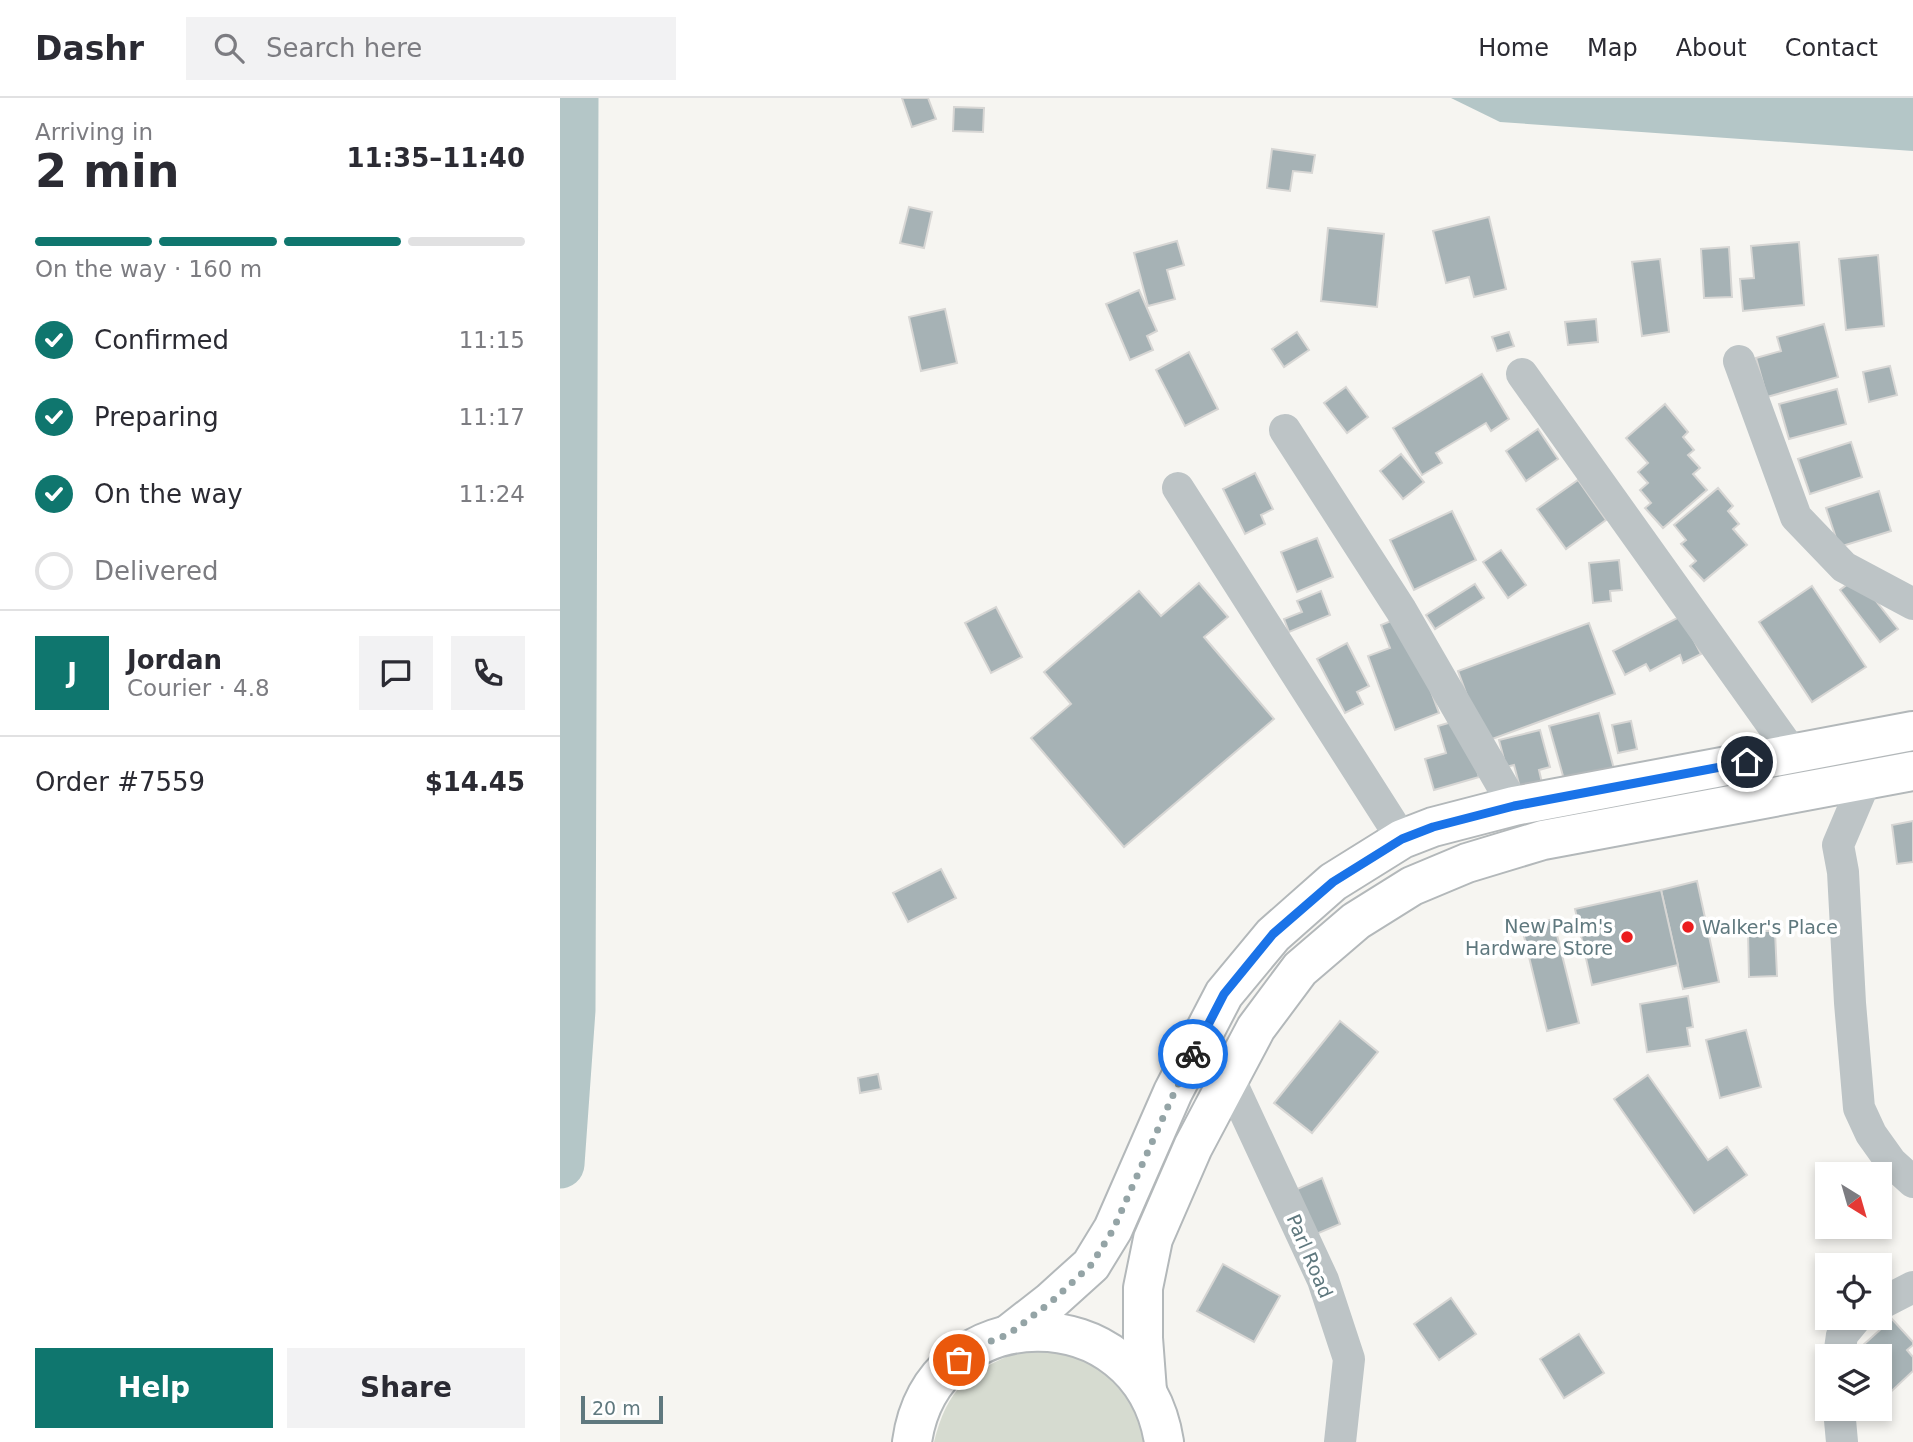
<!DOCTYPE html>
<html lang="en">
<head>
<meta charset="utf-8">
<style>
  body { margin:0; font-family:"DejaVu Sans",sans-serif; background:#f2f2f3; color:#2b2b33; height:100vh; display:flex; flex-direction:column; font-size:26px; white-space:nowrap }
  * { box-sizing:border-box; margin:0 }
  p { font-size:23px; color:#7c7c81 }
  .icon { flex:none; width:38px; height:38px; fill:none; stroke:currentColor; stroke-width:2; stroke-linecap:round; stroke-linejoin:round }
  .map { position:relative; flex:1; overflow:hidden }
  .sheet { display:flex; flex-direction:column; background:#fff; width:560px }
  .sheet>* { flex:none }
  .needle { width:46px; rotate:143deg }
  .controls { position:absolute; left:1255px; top:1064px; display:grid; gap:14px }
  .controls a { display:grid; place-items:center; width:77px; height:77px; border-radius:0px; background:#fff; box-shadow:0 4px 10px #0003; font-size:35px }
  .scale { position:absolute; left:21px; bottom:18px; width:82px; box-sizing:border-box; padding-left:7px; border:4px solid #5f787e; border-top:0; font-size:19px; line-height:24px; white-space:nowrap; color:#5f787e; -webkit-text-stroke:5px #fff; paint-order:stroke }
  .pin { position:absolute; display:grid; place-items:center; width:60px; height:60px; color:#fff; margin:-30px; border:4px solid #fff; border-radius:50%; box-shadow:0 2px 7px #0007 }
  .courier { position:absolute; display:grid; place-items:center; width:70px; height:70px; margin:-35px; border:5px solid #1a73e8; border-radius:50%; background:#fff; color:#222; box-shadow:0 2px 9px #0007 }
  .summary em { font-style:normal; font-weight:800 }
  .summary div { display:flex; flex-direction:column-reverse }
  .summary { display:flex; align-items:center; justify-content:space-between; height:119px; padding:0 35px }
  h1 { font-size:46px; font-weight:800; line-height:52px }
  .bar { display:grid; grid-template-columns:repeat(4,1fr); gap:10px 7px; align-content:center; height:84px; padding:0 35px }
  .bar i { height:9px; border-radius:5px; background:#e1e1e2 }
  .bar .selected { background:#0f766e }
  .bar p { grid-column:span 4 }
  .line { display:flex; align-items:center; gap:18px; padding:0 35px; border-top:2px solid #e1e1e2 }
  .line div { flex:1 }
  .round { display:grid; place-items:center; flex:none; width:74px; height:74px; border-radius:0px; background:#f2f2f3 }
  ol { padding:0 35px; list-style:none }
  li { display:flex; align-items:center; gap:21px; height:77px }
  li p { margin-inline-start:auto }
  li .icon { padding:7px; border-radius:50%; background:#0f766e; color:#fff; stroke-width:4 }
  li:last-child { color:#7c7c81 }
  li i { width:38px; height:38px; border:4px solid #e1e1e2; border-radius:50% }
  .button { display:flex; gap:14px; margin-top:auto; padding:14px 35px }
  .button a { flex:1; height:80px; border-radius:0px; background:#0f766e; color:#fff; font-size:28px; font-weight:800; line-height:80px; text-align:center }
  .button a+a { background:#f2f2f3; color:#2b2b33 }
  header { display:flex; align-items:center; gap:42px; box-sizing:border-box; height:98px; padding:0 35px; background:#fff; border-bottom:2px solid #e1e1e2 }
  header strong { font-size:33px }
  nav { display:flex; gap:38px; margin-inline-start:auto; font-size:24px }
  .search { width:490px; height:63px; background:#f2f2f3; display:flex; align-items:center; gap:18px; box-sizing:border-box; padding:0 24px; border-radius:0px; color:#7c7c81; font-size:26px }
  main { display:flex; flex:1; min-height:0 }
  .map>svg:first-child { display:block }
</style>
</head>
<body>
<header>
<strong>Dashr</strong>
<div class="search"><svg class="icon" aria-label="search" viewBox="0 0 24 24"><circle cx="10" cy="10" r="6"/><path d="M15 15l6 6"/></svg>Search here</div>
<nav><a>Home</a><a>Map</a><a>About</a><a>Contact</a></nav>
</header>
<main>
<section class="sheet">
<div class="summary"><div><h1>2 min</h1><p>Arriving in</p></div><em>11:35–11:40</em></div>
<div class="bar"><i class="selected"></i><i class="selected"></i><i class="selected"></i><i></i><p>On the way · 160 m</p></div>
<ol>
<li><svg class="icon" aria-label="check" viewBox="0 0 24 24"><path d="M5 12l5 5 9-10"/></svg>Confirmed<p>11:15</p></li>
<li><svg class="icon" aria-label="check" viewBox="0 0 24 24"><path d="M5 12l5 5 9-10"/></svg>Preparing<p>11:17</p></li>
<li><svg class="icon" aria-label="check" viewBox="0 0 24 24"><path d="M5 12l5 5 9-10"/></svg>On the way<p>11:24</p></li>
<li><i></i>Delivered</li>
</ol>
<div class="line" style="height:126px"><b class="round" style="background:#0f766e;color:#fff">J</b><div><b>Jordan</b><p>Courier · 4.8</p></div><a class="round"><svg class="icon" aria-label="chat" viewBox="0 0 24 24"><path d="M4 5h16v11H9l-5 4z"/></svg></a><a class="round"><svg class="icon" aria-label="phone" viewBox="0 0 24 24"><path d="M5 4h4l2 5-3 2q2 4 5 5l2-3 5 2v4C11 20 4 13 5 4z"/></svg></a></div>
<div class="line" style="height:91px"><div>Order #7559</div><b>$14.45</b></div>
<div class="button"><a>Help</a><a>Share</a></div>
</section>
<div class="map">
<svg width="1353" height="1344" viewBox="0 0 1353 1344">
  <rect width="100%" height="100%" fill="#f6f5f1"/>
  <path fill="#d6dbd0" d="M461,1253h36l33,11 29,21 20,29 8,30h-213c13,-54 36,-72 87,-91z"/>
  <path fill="#b4c6c7" d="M891,0h462v53l-413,-29z"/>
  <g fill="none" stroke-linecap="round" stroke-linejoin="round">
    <path stroke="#b4c6c7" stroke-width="49" d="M0,1066l11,-154 3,-912"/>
  </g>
  <g fill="#a6b2b5" stroke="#d7d6d4" stroke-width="2">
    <path d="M342,0h26l8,21 -24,8z"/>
    <path d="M394,9l30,1 -1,24 -30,-1z"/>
    <path d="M712,51l43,6 -3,18 -19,-2 -3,20 -23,-3z"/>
    <path d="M349,109l23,5 -8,36 -24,-5z"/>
    <path d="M929,119l17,72 -32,8 -5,-20 -23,6 -13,-52z"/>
    <path d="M768,130l56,6 -7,73 -56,-6z"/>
    <path d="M617,143l7,24 -17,5 8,29 -27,7 -14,-53z"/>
    <path d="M1239,144l5,63 -61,6 -3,-32 14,-1 -3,-32z"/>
    <path d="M1169,149l3,50 -28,1 -3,-49z"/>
    <path d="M1318,157l6,71 -38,4 -7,-71z"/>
    <path d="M1100,161l9,73 -27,4 -10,-74z"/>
    <path d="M579,192l18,41 -10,5 6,14 -23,10 -24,-56z"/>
    <path d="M385,211l12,54 -36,8 -12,-54z"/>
    <path d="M1036,221l2,23 -30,3 -3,-23z"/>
    <path d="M1264,226l14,53 -71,20 -11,-39 25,-7 -4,-14z"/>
    <path d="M737,234l12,18 -25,17 -12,-18z"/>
    <path d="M949,234l5,14 -17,5 -5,-14z"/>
    <path d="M629,254l29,57 -33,17 -29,-56z"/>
    <path d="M1330,268l7,29 -28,7 -6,-30z"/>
    <path d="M922,276l27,45 -18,12 -5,-8 -50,30 6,10 -20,12 -29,-47z"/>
    <path d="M786,289l22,30 -21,16 -23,-30z"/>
    <path d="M1277,291l9,35 -57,15 -10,-35z"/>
    <path d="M1105,306l23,28 -5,5 11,13 -6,5 12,13 -7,6 14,16 -44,38 -18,-20 6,-5 -11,-13 8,-7 -10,-11 10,-9 -22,-25z"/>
    <path d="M978,331l20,30 -32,22 -20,-30z"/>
    <path d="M1291,344l11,35 -52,17 -12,-35z"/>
    <path d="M841,356l23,28 -21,17 -23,-28z"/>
    <path d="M695,375l18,36 -12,6 4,9 -20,10 -22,-45z"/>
    <path d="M1018,382l28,40 -40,29 -29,-40z"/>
    <path d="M1158,390l15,18 -5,5 11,13 -6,5 14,16 -43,36 -14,-15 6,-5 -15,-17 5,-4 -12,-15z"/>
    <path d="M1319,393l12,40 -52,16 -13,-39z"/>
    <path d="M892,413l24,49 -62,30 -24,-50z"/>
    <path d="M757,440l16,39 -36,15 -16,-40z"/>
    <path d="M941,452l25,35 -18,13 -25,-36z"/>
    <path d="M1059,462l3,30 -12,1 1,10 -18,2 -4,-40z"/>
    <path d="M1297,479l41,52 -18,13 -40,-52z"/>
    <path d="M639,485l29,34 -24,20 70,82 -150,128 -93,-109 40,-34 -27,-32 95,-81 22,25z"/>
    <path d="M915,486l9,14 -49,31 -9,-14z"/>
    <path d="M1252,488l54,81 -54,35 -53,-80z"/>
    <path d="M761,493l9,24 -41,17 -5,-13 18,-7 -5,-11z"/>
    <path d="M436,509l26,50 -31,16 -26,-50z"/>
    <path d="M843,518l36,97 -44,17 -27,-74 22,-8 -9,-23z"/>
    <path d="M1121,518l20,38 -18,9 -3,-8 -30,16 -4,-7 -21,11 -12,-24z"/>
    <path d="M1029,525l26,71 -131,48 -26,-71z"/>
    <path d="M787,545l22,43 -12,6 6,12 -18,9 -28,-54z"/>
    <path d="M1039,615l15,56 -49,14 -16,-57z"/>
    <path d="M902,621l17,58 -45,13 -9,-31 21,-6 -8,-27z"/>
    <path d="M1071,623l6,28 -19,4 -6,-28z"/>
    <path d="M980,632l10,37 -11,3 3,13 -22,5 -6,-23 -8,2 -7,-27z"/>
    <path d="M1353,723v41l-16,2 -5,-39z"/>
    <path d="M381,771l15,29 -48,24 -15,-29z"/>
    <path d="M1137,783l22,101 -36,7 -22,-99z"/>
    <path d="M1101,792l17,75 -86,20 -17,-76z"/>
    <path d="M993,821l26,104 -32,8 -25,-103z"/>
    <path d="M1188,833h27l2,45 -28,1z"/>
    <path d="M1128,898l5,31 -6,1 3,18 -43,6 -7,-48z"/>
    <path d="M780,923l38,31 -66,81 -38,-30z"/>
    <path d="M1186,932l15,57 -41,11 -14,-58z"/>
    <path d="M318,976l3,15 -21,4 -2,-15z"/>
    <path d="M1088,977l60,85 19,-13 20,28 -53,38 -80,-114z"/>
    <path d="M762,1080l18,46 -26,11 -19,-45z"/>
    <path d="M663,1166l57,32 -26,46 -57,-31z"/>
    <path d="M891,1200l25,36 -37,26 -25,-36z"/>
    <path d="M1332,1221l21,23v3l-6,5 6,7v14l-33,31v-46l-28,-1z"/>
    <path d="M1019,1236l25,39 -40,25 -24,-39z"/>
  </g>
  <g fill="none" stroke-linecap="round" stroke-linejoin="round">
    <g stroke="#b3b8ba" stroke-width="42">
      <g id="highway">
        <path d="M449,1236l41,-32 41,-37 22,-36 60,-137 51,-98 49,-59 60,-53 69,-43 31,-12 81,-21 399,-75"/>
        <path d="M587,1293l-4,-53v-50l10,-49 40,-92 63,-119 44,-59 56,-48 56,-35 55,-23 76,-23 370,-69"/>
        <path d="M352,1344c20,-145 229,-149 252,0"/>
      </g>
    </g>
    <g stroke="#bdc4c6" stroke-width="32">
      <path d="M1179,263l57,156 48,50 69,37"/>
      <path d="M962,276l271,380"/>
      <path d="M725,332l116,180 113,196"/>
      <path d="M618,390l224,351"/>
      <path d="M1306,681l-28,66 5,27 7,131 9,105 12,26 20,28 22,20"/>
      <path d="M670,982l93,200 26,79 -9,83"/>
      <path d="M1320,1206l33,-17"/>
      <path d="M1279,1258l3,-21 14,-17"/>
      <path d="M1279,1311l3,33"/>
    </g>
    <use href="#highway" stroke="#fff" stroke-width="38"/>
  </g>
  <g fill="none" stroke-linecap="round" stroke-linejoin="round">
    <path stroke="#94a4a6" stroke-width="7" stroke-dasharray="0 12.6" d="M399,1262l15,-12 35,-14 42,-32 40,-37 22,-35 61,-137 19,-39"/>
    <path stroke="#1a73e8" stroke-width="9" d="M633,956l31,-60 49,-60 60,-52 69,-43 31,-12 81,-21 233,-44"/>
  </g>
  <g fill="#eb1c1e" stroke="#fff" stroke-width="2.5">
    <circle cx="1128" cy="829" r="7"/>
    <circle cx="1067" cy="839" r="7"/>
  </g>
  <g text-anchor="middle" stroke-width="7" stroke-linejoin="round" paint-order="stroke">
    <g font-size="19" fill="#5f787e" stroke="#fff" text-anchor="end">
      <text x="1053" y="835">New Palm's<tspan x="1053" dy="22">Hardware Store</tspan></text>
      <text x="1142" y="836" text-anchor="start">Walker's Place</text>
    </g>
    <g font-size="19" fill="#5f787e" stroke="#fff">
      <text transform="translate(750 1158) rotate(67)" y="7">Parl Road</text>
    </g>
  </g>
</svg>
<div class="controls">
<a><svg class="needle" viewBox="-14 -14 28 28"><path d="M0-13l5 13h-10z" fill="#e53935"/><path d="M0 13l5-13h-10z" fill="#7c7c81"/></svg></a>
<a><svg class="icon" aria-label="locate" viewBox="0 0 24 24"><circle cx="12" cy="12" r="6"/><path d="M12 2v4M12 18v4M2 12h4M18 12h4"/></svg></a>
<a><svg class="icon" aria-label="layers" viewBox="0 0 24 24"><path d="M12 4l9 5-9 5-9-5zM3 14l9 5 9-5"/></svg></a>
</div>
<div class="scale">20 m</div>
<div class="pin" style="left:399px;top:1262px;background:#ea580c"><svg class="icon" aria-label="bag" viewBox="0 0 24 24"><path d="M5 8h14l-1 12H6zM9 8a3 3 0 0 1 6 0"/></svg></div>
<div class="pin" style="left:1187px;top:664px;background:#1f2937"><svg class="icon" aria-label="home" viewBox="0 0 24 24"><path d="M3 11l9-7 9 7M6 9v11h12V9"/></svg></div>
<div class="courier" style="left:633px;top:956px"><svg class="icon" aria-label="bike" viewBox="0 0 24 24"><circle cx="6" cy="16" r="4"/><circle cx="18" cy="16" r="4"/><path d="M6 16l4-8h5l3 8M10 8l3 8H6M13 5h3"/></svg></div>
</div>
</main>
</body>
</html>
